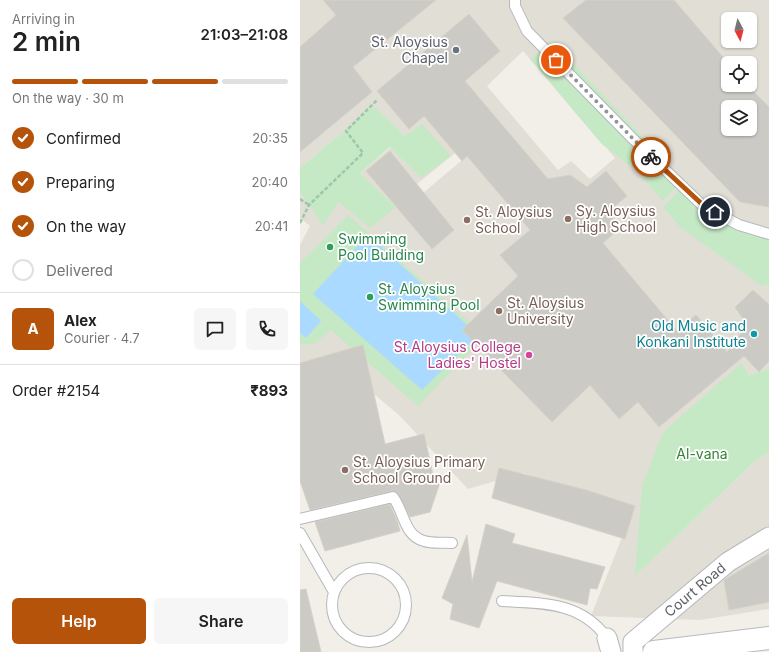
<!DOCTYPE html>
<html lang="en">
<head>
<meta charset="utf-8">
<style>
  body { margin:0; font-family:Inter,sans-serif; background:#f6f6f6; color:#222; height:100vh; display:flex; flex-direction:column; font-size:15px; white-space:nowrap }
  * { box-sizing:border-box; margin:0 }
  p { font-size:13px; color:#767676 }
  .icon { flex:none; width:22px; height:22px; fill:none; stroke:currentColor; stroke-width:2; stroke-linecap:round; stroke-linejoin:round }
  .map { position:relative; flex:1; overflow:hidden }
  .drawer { display:flex; flex-direction:column; background:#fff; width:300px }
  .drawer>* { flex:none }
  .needle { width:26px; rotate:173deg }
  .buttons { position:absolute; left:421px; top:12px; display:grid; gap:8px }
  .buttons a { display:grid; place-items:center; width:36px; height:36px; border-radius:6px; background:#fff; box-shadow:0 1px 3px #0004; font-size:20px }
  .pin { position:absolute; display:grid; place-items:center; width:34px; height:34px; color:#fff; margin:-17px; border:2px solid #fff; border-radius:50%; box-shadow:0 1px 4px #0007 }
  .courier { position:absolute; display:grid; place-items:center; width:40px; height:40px; margin:-20px; border:3px solid #b45309; border-radius:50%; background:#fff; color:#222; box-shadow:0 1px 5px #0007 }
  .overview em { font-style:normal; font-weight:600 }
  .overview div { display:flex; flex-direction:column-reverse }
  .overview { display:flex; align-items:center; justify-content:space-between; height:68px; padding:0 12px }
  h1 { font-size:26px; font-weight:600; line-height:30px }
  .bar { display:grid; grid-template-columns:repeat(4,1fr); gap:6px 4px; align-content:center; height:48px; padding:0 12px }
  .bar i { height:5px; border-radius:3px; background:#e0e0e0 }
  .bar .selected { background:#b45309 }
  .bar p { grid-column:span 4 }
  .line { display:flex; align-items:center; gap:10px; padding:0 12px; border-top:1px solid #e0e0e0 }
  .line div { flex:1 }
  .round { display:grid; place-items:center; flex:none; width:42px; height:42px; border-radius:6px; background:#f6f6f6 }
  ol { padding:0 12px; list-style:none }
  li { display:flex; align-items:center; gap:12px; height:44px }
  li p { margin-inline-start:auto }
  li .icon { padding:4px; border-radius:50%; background:#b45309; color:#fff; stroke-width:4 }
  li:last-child { color:#767676 }
  li i { width:22px; height:22px; border:2px solid #e0e0e0; border-radius:50% }
  .cta { display:flex; gap:8px; margin-top:auto; padding:8px 12px }
  .cta a { flex:1; height:46px; border-radius:6px; background:#b45309; color:#fff; font-size:16px; font-weight:600; line-height:46px; text-align:center }
  .cta a+a { background:#f6f6f6; color:#222 }
  main { display:flex; flex:1; min-height:0 }
  .map>svg:first-child { display:block }
</style>
</head>
<body>
<main>
<section class="drawer">
<div class="overview"><div><h1>2 min</h1><p>Arriving in</p></div><em>21:03–21:08</em></div>
<div class="bar"><i class="selected"></i><i class="selected"></i><i class="selected"></i><i></i><p>On the way · 30 m</p></div>
<ol>
<li><svg class="icon" aria-label="check" viewBox="0 0 24 24"><path d="M5 12l5 5 9-10"/></svg>Confirmed<p>20:35</p></li>
<li><svg class="icon" aria-label="check" viewBox="0 0 24 24"><path d="M5 12l5 5 9-10"/></svg>Preparing<p>20:40</p></li>
<li><svg class="icon" aria-label="check" viewBox="0 0 24 24"><path d="M5 12l5 5 9-10"/></svg>On the way<p>20:41</p></li>
<li><i></i>Delivered</li>
</ol>
<div class="line" style="height:72px"><b class="round" style="background:#b45309;color:#fff">A</b><div><b>Alex</b><p>Courier · 4.7</p></div><a class="round"><svg class="icon" aria-label="chat" viewBox="0 0 24 24"><path d="M4 5h16v11H9l-5 4z"/></svg></a><a class="round"><svg class="icon" aria-label="phone" viewBox="0 0 24 24"><path d="M5 4h4l2 5-3 2q2 4 5 5l2-3 5 2v4C11 20 4 13 5 4z"/></svg></a></div>
<div class="line" style="height:52px"><div>Order #2154</div><b>₹893</b></div>
<div class="cta"><a>Help</a><a>Share</a></div>
</section>
<div class="map">
<svg width="469" height="652" viewBox="0 0 469 652">
  <rect width="100%" height="100%" fill="#f1efe8"/>
  <path fill="#e1ded6" fill-rule="evenodd" d="M0,0h23l45,54 52,-54h349v238l-7,48 7,-2v19l-16,-13 -18,16 12,19 -14,19 26,27 10,-10v11l-2,-3 -18,6 -7,-12 -106,212 119,-114 14,-9v157l-69,11 -109,-4 41,-104 -109,-39 -55,16 -68,-73 -52,-44 -48,-3v-124l10,-19 -10,-8v-25l23,31 16,-22 57,5 -36,-34 45,-37 -31,-30 -74,62v-16l72,-60 -50,-65 -22,20zM169,14l31,37 -35,30 83,98 22,-4 17,12 19,-16 21,25 -19,16 13,15 -18,16 74,88 19,-15 40,47 -77,64 -21,-25 -20,17 -16,-19 12,-10 -114,-135 30,-25 -63,-74 -44,37 31,37 -22,19 -66,-78 24,-20 27,33 38,-31 -31,-37zM428,19h22v22h-22zM252,41l93,98 35,45 -17,17 -19,-38 -16,2 -26,-21 -72,-85zM223,51l92,107 -25,21 -19,-18 -13,9 -71,-84zM428,63h22v22h-22zM428,107h22v22h-22z"/>
  <g fill="#c5e8c5">
    <path d="M252,41l93,98 35,45 -17,17 -20,-23 1,-15 -16,2 -26,-21 -72,-85z"/>
    <path d="M74,106l31,30 17,-12 29,32 -30,22 -31,-31 -30,26 36,34 -26,21 -31,-26 -16,23 -23,-32v-25z"/>
    <path d="M380,190l89,48v46l-7,2 -82,-59 -17,-20z"/>
    <path d="M48,215l137,121 -67,70 -87,-76 -17,14h-14v-81z"/>
    <path d="M442,363l7,12 18,-6 2,3v80l-14,9 -120,115 7,-90 21,-54z"/>
  </g>
  <g fill="#aadaff">
    <path d="M68,235l110,100 -56,55 -109,-96z"/>
    <path d="M0,301l21,20 -15,17 -6,-5z"/>
  </g>
  <g fill="#cccac5" stroke="#d6d1c6" fill-rule="evenodd">
    <path d="M23,0h113l-83,67 19,25 -72,60v-105l36,-32z"/>
    <path d="M286,0h88l54,63v22h19l22,22v100l-29,-5 -177,-184zM428,107h22v22h-22z"/>
    <path d="M169,14l31,37 -35,30 83,98 22,-4 17,12 19,-16 21,25 -19,16 13,15 -18,16 74,88 19,-16 31,37 20,-27 -12,-18 18,-17 16,14v57l-10,11 -15,-16 -85,71 -21,-25 -19,17 -29,-34 -38,37 -90,-92 56,-54 -18,-21 30,-25 -63,-74 -5,5 -38,-45 -15,13 -32,-38z"/>
    <path d="M90,151l64,79 -22,19 -66,-78z"/>
    <path d="M63,345l22,99 39,-10 9,41 10,-1 -13,38 -20,5 -12,-24 -6,-2 -82,19 -10,-29v-118z"/>
    <path d="M199,468l87,22 49,16 -10,33 -133,-41z"/>
    <path d="M90,504l7,17 3,10 -75,20 -10,-29z"/>
    <path d="M186,524l29,10 -3,9 93,24 -8,22 -7,-1 -3,17 -90,-24 -18,47 -29,-9 3,-15 -11,-6 25,-63 5,47z"/>
    <path d="M469,553v49l-40,8 -5,-30z"/>
    <path d="M6,589l15,63h-21v-62z"/>
  </g>
  <g fill="none" stroke-linecap="round" stroke-linejoin="round">
    <g stroke="#b5b8bc" stroke-width="12">
      <g id="service">
        <path d="M215,0v6l12,25 105,107 71,68 36,19 30,9"/>
        <path d="M0,519l93,-22c11,14 11,39 31,44 9,3 19,1 28,2"/>
        <path d="M0,533l34,59"/>
        <circle cx="69" cy="605" r="37"/>
        <path d="M202,601c41,2 79,1 105,37"/>
      </g>
    </g>
    <g stroke="#b5b8bc" stroke-width="21">
      <g id="minor">
        <path d="M307,638l4,14"/>
        <path id="s1" d="M333,652v-10l95,-80 41,-25"/>
      </g>
    </g>
    <g stroke="#b6babf" stroke-width="24">
      <path id="secondary" d="M354,652l115,-14"/>
    </g>
    <g stroke="#9cc7a9" stroke-width="2.5" stroke-dasharray="4 2" stroke-linecap="butt">
      <path d="M0,199l9,6"/>
      <path d="M0,223l9,-18 54,-52 -17,-22 31,-31"/>
    </g>
    <use href="#service" stroke="#fff" stroke-width="10"/>
    <use href="#minor" stroke="#fff" stroke-width="19"/>
    <use href="#secondary" stroke="#fff" stroke-width="22"/>
  </g>
  <g fill="none" stroke-linecap="round" stroke-linejoin="round">
    <path stroke="#929495" stroke-width="4" stroke-dasharray="0 7.2" d="M256,60l95,97"/>
    <path stroke="#b45309" stroke-width="5" d="M351,157l53,49 11,6"/>
  </g>
  <circle fill="#6b7280" stroke="#fff" stroke-width="1.5" cx="156" cy="50" r="4"/>
  <g fill="#8d6e63" stroke="#fff" stroke-width="1.5">
    <circle cx="268" cy="219" r="4"/>
    <circle cx="167" cy="220" r="4"/>
    <circle cx="199" cy="311" r="4"/>
    <circle cx="45" cy="470" r="4"/>
  </g>
  <g fill="#2e9e5b" stroke="#fff" stroke-width="1.5">
    <circle cx="30" cy="247" r="4"/>
    <circle cx="70" cy="297" r="4"/>
  </g>
  <circle fill="#0f9aa8" stroke="#fff" stroke-width="1.5" cx="454" cy="334" r="4"/>
  <circle fill="#d1479c" stroke="#fff" stroke-width="1.5" cx="229" cy="355" r="4"/>
  <g text-anchor="middle" stroke-width="3.5" stroke-linejoin="round" paint-order="stroke">
    <g font-size="14" fill="#5b616d" stroke="#fff" text-anchor="end">
      <text x="148" y="47">St. Aloysius<tspan x="148" dy="16">Chapel</tspan></text>
    </g>
    <g font-size="14" fill="#785e54" stroke="#fff" text-anchor="start">
      <text x="276" y="216">Sy. Aloysius<tspan x="276" dy="16">High School</tspan></text>
      <text x="175" y="217">St. Aloysius<tspan x="175" dy="16">School</tspan></text>
      <text x="207" y="308">St. Aloysius<tspan x="207" dy="16">University</tspan></text>
      <text x="53" y="467">St. Aloysius Primary<tspan x="53" dy="16">School Ground</tspan></text>
    </g>
    <g font-size="14" fill="#27864d" stroke="#fff" text-anchor="start">
      <text x="38" y="244">Swimming<tspan x="38" dy="16">Pool Building</tspan></text>
      <text x="78" y="294">St. Aloysius<tspan x="78" dy="16">Swimming Pool</tspan></text>
    </g>
    <g font-size="14" fill="#0d838f" stroke="#fff" text-anchor="end">
      <text x="446" y="331">Old Music and<tspan x="446" dy="16">Konkani Institute</tspan></text>
    </g>
    <g font-size="14" fill="#b23c85" stroke="#fff" text-anchor="end">
      <text x="221" y="352">St.Aloysius College<tspan x="221" dy="16">Ladies' Hostel</tspan></text>
    </g>
    <g font-size="14" fill="#348238" stroke="#fff">
      <text x="402" y="459">Al-vana</text>
    </g>
    <g font-size="14" fill="#5f6368" stroke="#fff">
      <text dy="5" stroke="none"><textPath href="#s1" startOffset="91">Court Road</textPath></text>
    </g>
  </g>
</svg>
<div class="buttons">
<a><svg class="needle" viewBox="-14 -14 28 28"><path d="M0-13l5 13h-10z" fill="#e53935"/><path d="M0 13l5-13h-10z" fill="#767676"/></svg></a>
<a><svg class="icon" aria-label="locate" viewBox="0 0 24 24"><circle cx="12" cy="12" r="6"/><path d="M12 2v4M12 18v4M2 12h4M18 12h4"/></svg></a>
<a><svg class="icon" aria-label="layers" viewBox="0 0 24 24"><path d="M12 4l9 5-9 5-9-5zM3 14l9 5 9-5"/></svg></a>
</div>
<div class="pin" style="left:256px;top:60px;background:#ea580c"><svg class="icon" aria-label="bag" viewBox="0 0 24 24"><path d="M5 8h14l-1 12H6zM9 8a3 3 0 0 1 6 0"/></svg></div>
<div class="pin" style="left:415px;top:212px;background:#1f2937"><svg class="icon" aria-label="home" viewBox="0 0 24 24"><path d="M3 11l9-7 9 7M6 9v11h12V9"/></svg></div>
<div class="courier" style="left:351px;top:157px"><svg class="icon" aria-label="bike" viewBox="0 0 24 24"><circle cx="6" cy="16" r="4"/><circle cx="18" cy="16" r="4"/><path d="M6 16l4-8h5l3 8M10 8l3 8H6M13 5h3"/></svg></div>
</div>
</main>
</body>
</html>
